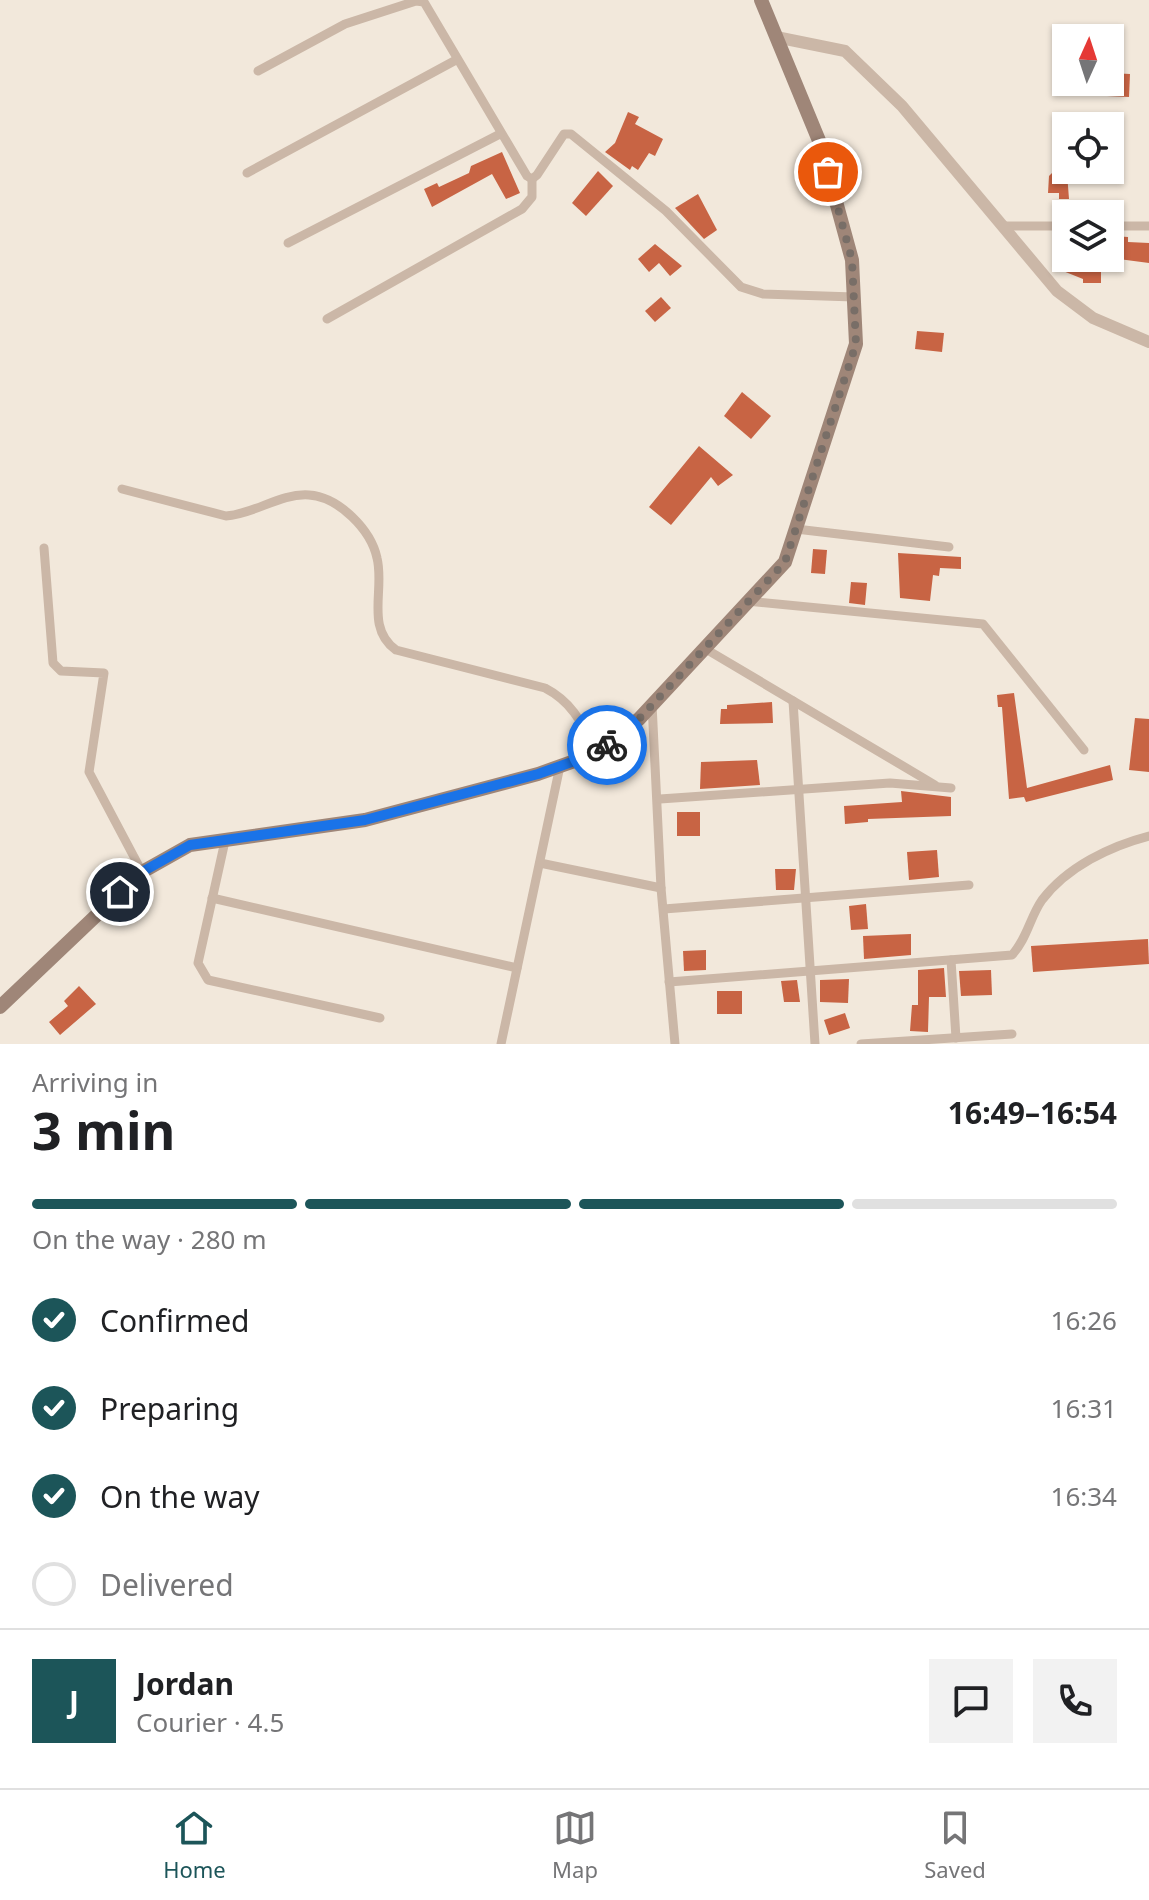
<!DOCTYPE html>
<html lang="en">
<head>
<meta charset="utf-8">
<style>
  body { margin:0; font-family:"Noto Sans",sans-serif; background:#f2f2f2; color:#202124; height:100vh; display:flex; flex-direction:column; font-size:30px; white-space:nowrap }
  * { box-sizing:border-box; margin:0 }
  p { font-size:26px; color:#757577 }
  .icon { flex:none; width:44px; height:44px; fill:none; stroke:currentColor; stroke-width:2; stroke-linecap:round; stroke-linejoin:round }
  .map { position:relative; height:1044px; overflow:hidden }
  .details { display:flex; flex-direction:column; background:#fff; flex:1 }
  .details>* { flex:none }
  .needle { width:52px; rotate:3deg }
  .buttons { position:absolute; left:1052px; top:24px; display:grid; gap:16px }
  .buttons a { display:grid; place-items:center; width:72px; height:72px; border-radius:0px; background:#fff; box-shadow:0 2px 6px #0004; font-size:40px }
  .pin { position:absolute; display:grid; place-items:center; width:68px; height:68px; color:#fff; margin:-34px; border:4px solid #fff; border-radius:50%; box-shadow:0 2px 8px #0007 }
  .courier { position:absolute; display:grid; place-items:center; width:80px; height:80px; margin:-40px; border:6px solid #1a73e8; border-radius:50%; background:#fff; color:#222; box-shadow:0 2px 10px #0007 }
  .head em { font-style:normal; font-weight:700 }
  .head div { display:flex; flex-direction:column-reverse }
  .head { display:flex; align-items:center; justify-content:space-between; height:136px; padding:0 32px }
  h1 { font-size:52px; font-weight:700; line-height:60px }
  .bar { display:grid; grid-template-columns:repeat(4,1fr); gap:12px 8px; align-content:center; height:96px; padding:0 32px }
  .bar i { height:10px; border-radius:6px; background:#e0e0e0 }
  .bar .on { background:#1c5559 }
  .bar p { grid-column:span 4 }
  .line { display:flex; align-items:center; gap:20px; padding:0 32px; border-top:2px solid #e0e0e0 }
  .line div { flex:1 }
  .round { display:grid; place-items:center; flex:none; width:84px; height:84px; border-radius:0px; background:#f2f2f2 }
  ol { padding:0 32px; list-style:none }
  li { display:flex; align-items:center; gap:24px; height:88px }
  li p { margin-inline-start:auto }
  li .icon { padding:8px; border-radius:50%; background:#1c5559; color:#fff; stroke-width:4 }
  li:last-child { color:#757577 }
  li i { width:44px; height:44px; border:4px solid #e0e0e0; border-radius:50% }
  .dock { display:flex; justify-content:space-around; align-items:center; height:112px; border-top:2px solid #e0e0e0; background:#fff; font-size:22px; color:#757577 }
  .dock a { display:grid; justify-items:center; gap:4px }
  .dock .on { color:#1c5559 }
  .map>svg:first-child { display:block }
</style>
</head>
<body>
<div class="map">
<svg width="1149" height="1044" viewBox="0 0 1149 1044">
  <rect width="100%" height="100%" fill="#f2e8db"/>
  <g fill="#c86444">
    <path d="M1110,73l20,1 -1,23 -22,-1z"/>
    <path d="M628,112l11,5 -4,7 28,15 -8,17 -6,-3 -11,17 -6,-4 -2,4 -25,-18 10,-9z"/>
    <path d="M502,152l18,41 -14,6 -14,-25 -60,33 -8,-18 13,-6 2,4 30,-14 2,-7z"/>
    <path d="M598,171l15,15 -27,30 -14,-13z"/>
    <path d="M1053,172l14,1 2,26h-10v-6h-11l1,-17z"/>
    <path d="M698,194l19,36 -13,9 -29,-31z"/>
    <path d="M1112,236l16,1v5l21,1v20l-38,-5z"/>
    <path d="M655,244l27,22 -12,10 -11,-13 -10,9 -11,-13z"/>
    <path d="M1062,258l39,5v20h-18v-4l-25,-10z"/>
    <path d="M661,297l10,11 -16,14 -10,-11z"/>
    <path d="M917,331l27,2 -2,19 -27,-3z"/>
    <path d="M742,392l29,24 -20,23 -27,-23z"/>
    <path d="M699,446l34,29 -15,11 -7,-9 -40,48 -22,-18z"/>
    <path d="M813,549l14,1 -2,24 -14,-1z"/>
    <path d="M898,553l63,4v12l-21,-1 -1,8 -6,-1 -3,26 -30,-3z"/>
    <path d="M851,582l16,1 -2,22 -16,-2z"/>
    <path d="M1014,693l13,95 83,-23 3,15 -87,22 -2,-5 -15,2 -7,-92h-4l-1,-12z"/>
    <path d="M772,702l1,21 -53,1 1,-15h6v-4z"/>
    <path d="M1135,718l14,1v53l-20,-2z"/>
    <path d="M757,760l3,25 -60,4 1,-27z"/>
    <path d="M901,791l50,6v19l-83,3v3l-23,2 -1,-18 58,-4z"/>
    <rect x="677" y="812" width="23" height="24"/>
    <path d="M937,850l2,27 -30,3 -2,-28z"/>
    <path d="M775,869h21l-2,21h-18z"/>
    <path d="M866,904l2,25 -17,1 -2,-24z"/>
    <path d="M911,934v21l-47,4 -1,-23z"/>
    <path d="M1148,939l1,25 -116,8 -2,-26z"/>
    <path d="M706,950v20l-22,1 -1,-20z"/>
    <path d="M944,968l2,29h-17l-1,35 -18,-1 2,-26h6v-35z"/>
    <path d="M991,970l1,25 -31,1 -2,-25z"/>
    <path d="M849,979l-1,24 -28,-1v-22z"/>
    <path d="M797,980l3,22h-16l-3,-21z"/>
    <path d="M79,986l17,18 -36,31 -11,-13 19,-16 -4,-5z"/>
    <rect x="717" y="991" width="25" height="23"/>
    <path d="M845,1013l5,15 -21,7 -5,-15z"/>
  </g>
  <g fill="none" stroke-linecap="round" stroke-linejoin="round">
    <g stroke="#cbb7a7" stroke-width="9">
      <path d="M258,71l87,-47 71,-23 8,1 103,174 5,3 5,-4 27,-41h7l95,77 75,76 22,7 91,3"/>
      <path d="M247,173l209,-113"/>
      <path d="M1006,226h60"/>
      <path d="M1110,226h39"/>
      <path d="M288,243l212,-109"/>
      <path d="M327,319l195,-110 10,-12v-18"/>
      <path d="M122,489l104,27c29,-2 54,-23 83,-21 30,2 62,35 68,63 8,31 -12,70 19,92l149,38c29,15 38,38 52,65"/>
      <path d="M796,529l153,18"/>
      <path d="M44,548l9,115 8,8 43,2 -15,99 53,100"/>
      <path d="M747,601l236,23 101,126"/>
      <path d="M704,648l231,137"/>
      <path d="M793,701l22,343"/>
      <path d="M652,704l9,184 14,156"/>
      <path d="M660,799l230,-16 61,5"/>
      <path d="M225,841l-27,122 10,17 172,38"/>
      <path d="M540,863l121,25"/>
      <path d="M212,898l305,70"/>
      <path d="M664,909l305,-24"/>
      <path d="M951,960l5,78"/>
      <path d="M669,982l343,-27c15,-16 18,-38 30,-55 25,-33 68,-54 107,-64"/>
      <path d="M501,1044l59,-278"/>
      <path d="M861,1044l151,-10"/>
    </g>
    <path stroke="#cbb7a7" stroke-width="12" d="M776,37l69,14 57,55 155,185 36,27 56,24"/>
    <path stroke="#9f8678" stroke-width="14" d="M0,1007l142,-135 48,-27 175,-25 173,-46 59,-21 42,-34 146,-157 71,-218 -4,-84 -32,-117 -59,-143"/>
  </g>
  <g fill="none" stroke-linecap="round" stroke-linejoin="round">
    <path stroke="#786e67" stroke-width="8" stroke-dasharray="0 14.4" d="M607,745l32,-26 146,-157 71,-218 -4,-84 -24,-88"/>
    <path stroke="#1a73e8" stroke-width="10" d="M120,892l22,-20 48,-27 175,-25 173,-46 59,-21 10,-8"/>
  </g>
</svg>
<div class="buttons">
<a><svg class="needle" viewBox="-14 -14 28 28"><path d="M0-13l5 13h-10z" fill="#e53935"/><path d="M0 13l5-13h-10z" fill="#757577"/></svg></a>
<a><svg class="icon" aria-label="locate" viewBox="0 0 24 24"><circle cx="12" cy="12" r="6"/><path d="M12 2v4M12 18v4M2 12h4M18 12h4"/></svg></a>
<a><svg class="icon" aria-label="layers" viewBox="0 0 24 24"><path d="M12 4l9 5-9 5-9-5zM3 14l9 5 9-5"/></svg></a>
</div>
<div class="pin" style="left:828px;top:172px;background:#ea580c"><svg class="icon" aria-label="bag" viewBox="0 0 24 24"><path d="M5 8h14l-1 12H6zM9 8a3 3 0 0 1 6 0"/></svg></div>
<div class="pin" style="left:120px;top:892px;background:#1f2937"><svg class="icon" aria-label="home" viewBox="0 0 24 24"><path d="M3 11l9-7 9 7M6 9v11h12V9"/></svg></div>
<div class="courier" style="left:607px;top:745px"><svg class="icon" aria-label="bike" viewBox="0 0 24 24"><circle cx="6" cy="16" r="4"/><circle cx="18" cy="16" r="4"/><path d="M6 16l4-8h5l3 8M10 8l3 8H6M13 5h3"/></svg></div>
</div>
<section class="details">
<div class="head"><div><h1>3 min</h1><p>Arriving in</p></div><em>16:49–16:54</em></div>
<div class="bar"><i class="on"></i><i class="on"></i><i class="on"></i><i></i><p>On the way · 280 m</p></div>
<ol>
<li><svg class="icon" aria-label="check" viewBox="0 0 24 24"><path d="M5 12l5 5 9-10"/></svg>Confirmed<p>16:26</p></li>
<li><svg class="icon" aria-label="check" viewBox="0 0 24 24"><path d="M5 12l5 5 9-10"/></svg>Preparing<p>16:31</p></li>
<li><svg class="icon" aria-label="check" viewBox="0 0 24 24"><path d="M5 12l5 5 9-10"/></svg>On the way<p>16:34</p></li>
<li><i></i>Delivered</li>
</ol>
<div class="line" style="height:144px"><b class="round" style="background:#1c5559;color:#fff">J</b><div><b>Jordan</b><p>Courier · 4.5</p></div><a class="round"><svg class="icon" aria-label="chat" viewBox="0 0 24 24"><path d="M4 5h16v11H9l-5 4z"/></svg></a><a class="round"><svg class="icon" aria-label="phone" viewBox="0 0 24 24"><path d="M5 4h4l2 5-3 2q2 4 5 5l2-3 5 2v4C11 20 4 13 5 4z"/></svg></a></div>
</section>
<nav class="dock">
<a class="on"><svg class="icon" aria-label="home" viewBox="0 0 24 24"><path d="M3 11l9-7 9 7M6 9v11h12V9"/></svg>Home</a>
<a><svg class="icon" aria-label="map" viewBox="0 0 24 24"><path d="M3 6l6-2 6 2 6-2v14l-6 2-6-2-6 2zM9 4v14M15 6v14"/></svg>Map</a>
<a><svg class="icon" aria-label="saved" viewBox="0 0 24 24"><path d="M7 4h10v16l-5-4-5 4z"/></svg>Saved</a>
</nav>
</body>
</html>
